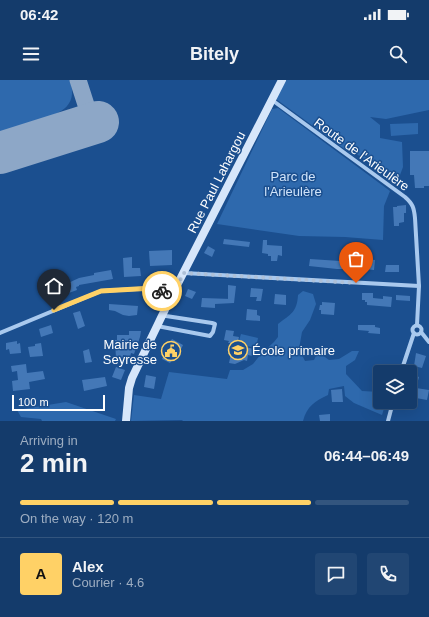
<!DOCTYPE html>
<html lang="en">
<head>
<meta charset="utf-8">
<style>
  body { margin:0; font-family:Helvetica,sans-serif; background:#214673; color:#f1f3f6; height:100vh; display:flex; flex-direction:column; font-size:15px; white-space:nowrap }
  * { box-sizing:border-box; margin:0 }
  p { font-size:13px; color:#9dadc1 }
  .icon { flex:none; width:22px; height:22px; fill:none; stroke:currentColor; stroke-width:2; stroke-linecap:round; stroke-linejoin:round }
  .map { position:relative; height:341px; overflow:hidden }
  .side { display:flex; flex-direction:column; background:#143b6b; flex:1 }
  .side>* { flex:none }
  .buttons { position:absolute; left:373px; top:285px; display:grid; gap:8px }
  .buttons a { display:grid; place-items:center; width:44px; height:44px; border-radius:4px; background:#143b6b; box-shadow:0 4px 16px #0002,0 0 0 1px #33557e; font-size:20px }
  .scale { position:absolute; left:12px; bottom:10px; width:93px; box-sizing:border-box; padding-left:4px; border:2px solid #fff; border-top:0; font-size:11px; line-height:14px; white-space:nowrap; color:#fff; -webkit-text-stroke:3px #1b4f8f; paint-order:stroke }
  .pin { position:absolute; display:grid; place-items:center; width:34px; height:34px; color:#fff; margin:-41px -17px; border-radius:50% 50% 50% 0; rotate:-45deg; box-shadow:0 0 4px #0007 }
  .pin .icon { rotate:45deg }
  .courier { position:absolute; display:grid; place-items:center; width:40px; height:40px; margin:-20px; border:3px solid #ffd166; border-radius:50%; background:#fff; color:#222; box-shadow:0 1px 5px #0007 }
  .headline em { font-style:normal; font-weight:600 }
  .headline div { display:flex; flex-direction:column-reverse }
  .headline { display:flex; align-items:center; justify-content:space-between; height:68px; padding:0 20px }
  h1 { font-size:26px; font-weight:600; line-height:30px }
  .bar { display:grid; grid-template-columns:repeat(4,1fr); gap:6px 4px; align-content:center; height:48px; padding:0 20px }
  .bar i { height:5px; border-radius:3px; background:#33557e }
  .bar .on { background:#ffd166 }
  .bar p { grid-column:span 4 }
  .line { display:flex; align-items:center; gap:10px; padding:0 20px; border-top:1px solid #33557e }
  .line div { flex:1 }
  .round { display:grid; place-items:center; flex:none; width:42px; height:42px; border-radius:4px; background:#214673 }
  .status { display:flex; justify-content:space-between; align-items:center; height:28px; padding:0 20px; background:#143b6b; direction:ltr }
  .status svg { height:11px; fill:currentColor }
  header { display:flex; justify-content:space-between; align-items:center; height:52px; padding:0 20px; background:#143b6b; font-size:18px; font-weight:600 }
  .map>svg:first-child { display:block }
</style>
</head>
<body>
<div class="status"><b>06:42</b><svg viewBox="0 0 49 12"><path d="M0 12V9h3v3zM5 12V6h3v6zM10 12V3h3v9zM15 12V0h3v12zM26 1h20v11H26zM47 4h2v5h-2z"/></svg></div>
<header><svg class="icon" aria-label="menu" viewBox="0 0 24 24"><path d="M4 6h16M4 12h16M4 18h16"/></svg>Bitely<svg class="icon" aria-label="search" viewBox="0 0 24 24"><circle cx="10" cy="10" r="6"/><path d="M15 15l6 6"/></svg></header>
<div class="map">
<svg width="429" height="341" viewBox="0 0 429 341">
  <rect width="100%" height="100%" fill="#1b4f8f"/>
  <g fill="#2e69ad">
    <path d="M0,0h70c9,29 -13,34 -34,41 -12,4 -24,8 -36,11z"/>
    <path d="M285,0h144v30l-43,9 -16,-2 10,8v13l22,4 1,25 -6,16h-3l-5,-4 1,-3 -35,-23 -1,3 -78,-57z"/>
    <path d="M278,28l112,83 -6,15 -1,34 -38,-3 -46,-1 -82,-12 55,-115z"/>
    <path d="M418,43v11l-27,2 -1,-12z"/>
    <path d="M303,211l10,3 3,10 -6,16 -8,12 -3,17 6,12 9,-1 4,-8 11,8 10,-1 13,-8h7l-4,9 -9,6v8l16,17 18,1v10h6l-4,13 -28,-12 -9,-7 -1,-10 -15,3 -1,6c-13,6 -21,11 -25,26h-120l-1,-1 -51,1 3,-26 27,4 8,-27 58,7 3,-9h13l10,-6 8,-10 13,-12 4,-5v-13c13,-10 19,-12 20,-29z"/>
    <path d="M241,254l17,4 -2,10 -18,-4z"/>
    <path d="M66,322l50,17 -1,2h-73l-1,-2 -20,-2 -4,-7z"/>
  </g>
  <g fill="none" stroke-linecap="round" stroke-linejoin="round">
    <path stroke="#8da7c7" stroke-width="17" d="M65,51l18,-6 5,-7v-7l-10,-31"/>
    <path stroke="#8da7c7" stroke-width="42" d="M0,73l98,-31"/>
  </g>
  <g fill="#4478b7">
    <path d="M410,71h19v35h-5v2h-9l-1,-13h-4z"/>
    <path d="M406,125v8h-2v9l-5,1v3h-5l-1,-19h4v-1z"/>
    <path d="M224,159l26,3 -1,5 -26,-3z"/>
    <path d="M263,160h4v5l15,1v10l-4,-1 -1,6h-6v-5h-3v-2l-6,-1z"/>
    <path d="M208,166l7,4 -3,7 -8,-4z"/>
    <path d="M172,170v15l-22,1 -1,-15z"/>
    <path d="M356,173h11l-1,6 9,1 -1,10 -19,-2v1h-18l-28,-3 1,-7 45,3z"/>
    <path d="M132,177v11h8l1,8 -17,1 -1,-19z"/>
    <path d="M386,185h13v7h-14z"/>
    <path d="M111,190l2,9 -34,6v1l-3,1 1,3 -11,4 -3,-7 4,-1 -1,-2 13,-6 15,-3v-2z"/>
    <path d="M228,205l8,1 -2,17 -19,1v4l-14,-1 1,-9 30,1h-4z"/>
    <path d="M251,208l12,1 -2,12h-5l1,-4h-7z"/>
    <path d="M188,209l8,3 -4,7 -7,-3z"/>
    <path d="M362,213h11v5l10,1v-3l9,1 -1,10 -24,-2v-3h-2v-2h-3z"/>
    <path d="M275,214l11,1v10l-12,-1z"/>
    <path d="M396,215l14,1v5l-14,-1z"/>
    <path d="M322,222l13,1 -1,12 -13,-1v-4h-2l1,-5h2z"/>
    <path d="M109,224l29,2 -1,9 -8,1 -6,-1 -8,-4 -6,-1z"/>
    <path d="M247,229l10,1v5l3,1v5l-14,-1z"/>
    <path d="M80,231l5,15 -7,3 -5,-16z"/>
    <path d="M51,245l2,8 -12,4 -2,-8z"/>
    <path d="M358,245h17v2l5,1v6l-12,-1 1,-2 -11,-1z"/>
    <path d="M226,250l8,1 -1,5 6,1 -2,8 17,4 -1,7 -5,-1 -1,6 -3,-1 -9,4 -6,-1 2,-9h-3l2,-11h-2l1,-2 -5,-1z"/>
    <path d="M129,251h12l-1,6 -6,17 -3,-1 -1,4 -7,-2v3h-7l-1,-18h2v-5h12z"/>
    <path d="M172,259l11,6 -7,15 -3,-1 -3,4 -8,-4z"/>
    <path d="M17,261v3l3,-1 1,10 -11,1 -1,-5 -3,1v-7z"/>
    <path d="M41,263l2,13 -13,1 -2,-10 7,-1v-2z"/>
    <path d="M89,269l3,13 -7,1 -2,-12z"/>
    <path d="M416,273l10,3 -4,12 -8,-2z"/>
    <path d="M26,284l1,9 16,-2 2,8 -16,3 1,7 -17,2 -1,-10 6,-1 -1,-9 -5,1 -1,-6z"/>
    <path d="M116,287l9,3 -4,10 -9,-3z"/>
    <path d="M411,294l8,3 -3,11 13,2 -2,10 -11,-2 -1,5h-5l-1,7 -7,-1 1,-7h7v-22z"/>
    <path d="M146,295l10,2 -2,12 -10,-2z"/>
    <path d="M105,297l2,9 -23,5 -2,-11z"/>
    <path d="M342,309l1,13h-11l-1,-12z"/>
    <path d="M330,334v7h-10l-1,-6z"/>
  </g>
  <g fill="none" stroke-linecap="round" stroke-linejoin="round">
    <g stroke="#a9c9ee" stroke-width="4">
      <path d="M272,20l133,97c8,7 9,11 10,21l4,68 -2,39"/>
      <path d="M184,193l235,13"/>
      <circle cx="417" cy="250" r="4.5"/>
      <path d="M157,246l53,10 3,-4 2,-8 -3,-1 -46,-7 -3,-2"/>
      <path d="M421,252l8,10"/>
      <path d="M0,253l101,-42 53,-3 18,7"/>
      <path d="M401,292l13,-39"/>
      <path d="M388,341l5,-19"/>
    </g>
    <path stroke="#d6e6fa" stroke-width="8" d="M126,341l3,-33 3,-10 40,-83 110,-215"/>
  </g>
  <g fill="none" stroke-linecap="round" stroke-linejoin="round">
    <path stroke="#afc1d8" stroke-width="4" stroke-dasharray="0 7.2" d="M162,211l10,4 12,-22 172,10"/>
    <path stroke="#ffd166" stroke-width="5" d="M54,230l47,-19 53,-3 8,3"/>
  </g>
  <defs>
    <g id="school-ring" transform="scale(1)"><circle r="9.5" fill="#1b4f8f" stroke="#ffd166" stroke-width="1.5"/><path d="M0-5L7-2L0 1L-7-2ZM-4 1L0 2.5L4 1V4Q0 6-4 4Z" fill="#ffd166"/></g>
    <g id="civic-ring" transform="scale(1)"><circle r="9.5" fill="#1b4f8f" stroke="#ffd166" stroke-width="1.5"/><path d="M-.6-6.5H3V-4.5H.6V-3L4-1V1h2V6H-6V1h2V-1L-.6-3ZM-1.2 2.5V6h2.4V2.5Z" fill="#ffd166"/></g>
  </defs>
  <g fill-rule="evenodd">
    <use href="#school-ring" x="238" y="270"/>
    <use href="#civic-ring" x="171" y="271"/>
  </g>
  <g text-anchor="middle" stroke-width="3" stroke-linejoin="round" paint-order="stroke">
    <g font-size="13" fill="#fff" stroke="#1b4f8f">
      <text transform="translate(362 74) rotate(36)" y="5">Route de l'Arieulère</text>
      <text transform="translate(216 102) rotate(-63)" y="5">Rue Paul Lahargou</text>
    </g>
    <g font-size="13" fill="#cfe3fa" stroke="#1b4f8f">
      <text x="293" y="101">Parc de<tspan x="293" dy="15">l'Arieulère</tspan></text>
    </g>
    <g font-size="13" fill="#fff" stroke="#1b4f8f" text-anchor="end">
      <text x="157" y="269">Mairie de<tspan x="157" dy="15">Seyresse</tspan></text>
      <text x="252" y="275" text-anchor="start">École primaire</text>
    </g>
  </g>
</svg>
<div class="buttons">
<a><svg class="icon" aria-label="layers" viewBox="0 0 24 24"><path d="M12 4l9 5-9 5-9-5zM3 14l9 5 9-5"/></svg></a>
</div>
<div class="scale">100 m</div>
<div class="pin" style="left:356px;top:203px;background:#ea580c"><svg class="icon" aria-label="bag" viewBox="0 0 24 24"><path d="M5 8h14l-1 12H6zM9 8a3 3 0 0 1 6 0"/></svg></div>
<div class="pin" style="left:54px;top:230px;background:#1f2937"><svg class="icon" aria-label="home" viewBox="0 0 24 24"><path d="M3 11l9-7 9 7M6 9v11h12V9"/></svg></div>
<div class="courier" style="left:162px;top:211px"><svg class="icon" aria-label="bike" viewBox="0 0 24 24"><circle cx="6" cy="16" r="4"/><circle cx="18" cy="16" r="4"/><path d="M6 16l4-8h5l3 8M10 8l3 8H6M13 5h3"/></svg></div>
</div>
<section class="side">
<div class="headline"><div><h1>2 min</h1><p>Arriving in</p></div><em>06:44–06:49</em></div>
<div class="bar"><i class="on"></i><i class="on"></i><i class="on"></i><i></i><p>On the way · 120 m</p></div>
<div class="line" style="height:72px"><b class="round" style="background:#ffd166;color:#111">A</b><div><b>Alex</b><p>Courier · 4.6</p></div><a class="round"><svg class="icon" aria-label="chat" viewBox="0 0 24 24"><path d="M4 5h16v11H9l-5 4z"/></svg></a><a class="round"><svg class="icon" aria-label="phone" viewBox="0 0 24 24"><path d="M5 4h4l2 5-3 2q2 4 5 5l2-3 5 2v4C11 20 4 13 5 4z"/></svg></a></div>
</section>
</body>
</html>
